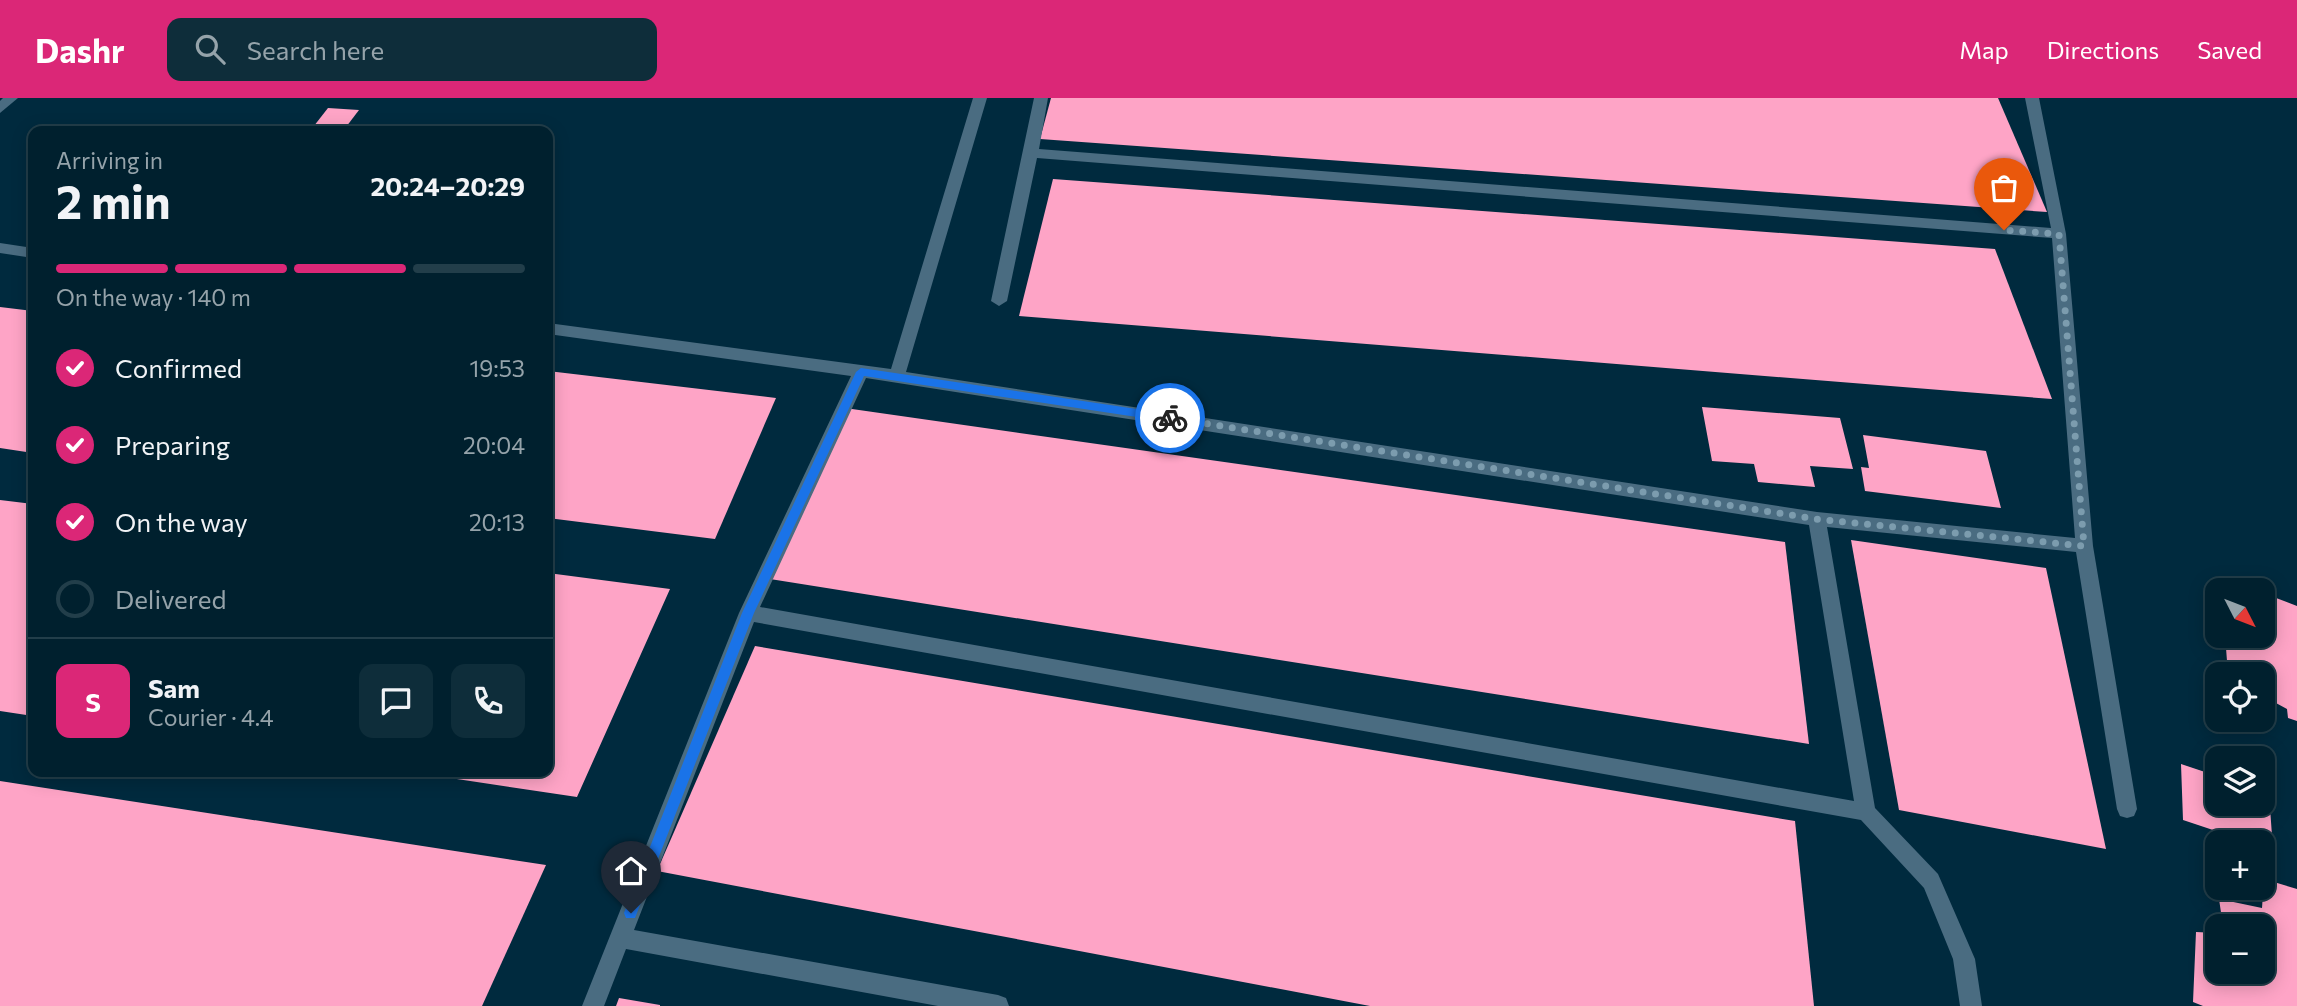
<!DOCTYPE html>
<html lang="en">
<head>
<meta charset="utf-8">
<style>
  body { margin:0; font-family:Commissioner,sans-serif; background:#0e2d3a; color:#f1f3f6; height:100vh; display:flex; flex-direction:column; font-size:26px; white-space:nowrap }
  * { box-sizing:border-box; margin:0 }
  p { font-size:23px; color:#95a3aa }
  .icon { flex:none; width:38px; height:38px; fill:none; stroke:currentColor; stroke-width:2; stroke-linecap:round; stroke-linejoin:round }
  .map { position:relative; flex:1; overflow:hidden }
  .side { position:absolute; left:28px; top:28px; width:525px; height:651px; display:flex; flex-direction:column; background:#00202e; border-radius:14px; box-shadow:0 4px 18px #0003,0 0 0 2px #223e4a }
  .side>* { flex:none }
  .needle { width:46px; rotate:132deg }
  .controls { position:absolute; left:2205px; top:480px; display:grid; gap:14px }
  .controls a { display:grid; place-items:center; width:70px; height:70px; border-radius:14px; background:#00202e; box-shadow:0 4px 18px #0003,0 0 0 2px #223e4a; font-size:35px }
  .pin { position:absolute; display:grid; place-items:center; width:60px; height:60px; color:#fff; margin:-72px -30px; border-radius:50% 50% 50% 0; rotate:-45deg; box-shadow:0 0 7px #0007 }
  .pin .icon { rotate:45deg }
  .courier { position:absolute; display:grid; place-items:center; width:70px; height:70px; margin:-35px; border:5px solid #1a73e8; border-radius:50%; background:#fff; color:#222; box-shadow:0 2px 9px #0007 }
  .overview em { font-style:normal; font-weight:700 }
  .overview div { display:flex; flex-direction:column-reverse }
  .overview { display:flex; align-items:center; justify-content:space-between; height:119px; padding:0 28px }
  h1 { font-size:46px; font-weight:700; line-height:52px }
  .bar { display:grid; grid-template-columns:repeat(4,1fr); gap:10px 7px; align-content:center; height:84px; padding:0 28px }
  .bar i { height:9px; border-radius:5px; background:#223e4a }
  .bar .current { background:#db2777 }
  .bar p { grid-column:span 4 }
  .line { display:flex; align-items:center; gap:18px; padding:0 28px; border-top:2px solid #223e4a }
  .line div { flex:1 }
  .round { display:grid; place-items:center; flex:none; width:74px; height:74px; border-radius:14px; background:#0e2d3a }
  ol { padding:0 28px; list-style:none }
  li { display:flex; align-items:center; gap:21px; height:77px }
  li p { margin-inline-start:auto }
  li .icon { padding:7px; border-radius:50%; background:#db2777; color:#fff; stroke-width:4 }
  li:last-child { color:#95a3aa }
  li i { width:38px; height:38px; border:4px solid #223e4a; border-radius:50% }
  header { display:flex; align-items:center; gap:42px; box-sizing:border-box; height:98px; padding:0 35px; background:#db2777; color:#fff }
  header strong { font-size:33px }
  nav { display:flex; gap:38px; margin-inline-start:auto; font-size:24px }
  .search { width:490px; height:63px; background:#0e2d3a; display:flex; align-items:center; gap:18px; box-sizing:border-box; padding:0 24px; border-radius:14px; color:#95a3aa; font-size:26px }
  .map>svg:first-child { display:block }
</style>
</head>
<body>
<header>
<strong>Dashr</strong>
<div class="search"><svg class="icon" aria-label="search" viewBox="0 0 24 24"><circle cx="10" cy="10" r="6"/><path d="M15 15l6 6"/></svg>Search here</div>
<nav><a>Map</a><a>Directions</a><a>Saved</a></nav>
</header>
<div class="map">
<svg width="2297" height="908" viewBox="0 0 2297 908">
  <rect width="100%" height="100%" fill="#002a3e"/>
  <g fill="#fea4c6">
    <path d="M1051,0h947l49,114 -1007,-73z"/>
    <path d="M328,10l31,2 -16,21h-33z"/>
    <path d="M1053,81l942,70 57,150 -1033,-83z"/>
    <path d="M0,209l33,4v142l-33,-5z"/>
    <path d="M548,273l228,27 -61,141 -167,-21z"/>
    <path d="M1702,309l138,11 13,51 -43,-3 5,21 -57,-5 -4,-18 -42,-3z"/>
    <path d="M845,310l940,134 24,202 -1039,-165z"/>
    <path d="M1863,337l123,16 15,57 -136,-17 -4,-24 8,1z"/>
    <path d="M0,402l33,4v212l-33,-5z"/>
    <path d="M1851,442l195,28 60,281 -207,-39z"/>
    <path d="M548,475l122,16 -93,208 -160,-24 131,-1z"/>
    <path d="M2263,495l34,13v115l-9,-3 -1,-9 -24,-13v-22h-35l-3,-39h38z"/>
    <path d="M755,548l1040,175 19,185h-444l-713,-135z"/>
    <path d="M2181,666l36,12v27h46v-13l6,3 4,57 -10,-4v-4h-14l-66,-22z"/>
    <path d="M0,683l546,84 -64,141h-482z"/>
    <path d="M2264,781l33,10v117h-94l-10,-4 3,-70 21,1v38h46v-45h-40l-4,-27 43,9z"/>
    <path d="M619,900l41,7v1h-44z"/>
  </g>
  <g fill="none" stroke-linecap="round" stroke-linejoin="round">
    <g fill="#4a6c81" fill-rule="evenodd">
      <path d="M3,0h15l-18,15v-12z"/>
      <path d="M973,0h14l-81,274 911,140 258,26 -23,-300 -1015,-80 -30,143 -8,5 -8,-5 43,-203h14l-9,51 1012,79 -26,-130h14l27,136 27,312 44,263 -3,7 -7,2 -7,-2 -3,-7 -41,-257 -249,-25 48,281 63,66 37,85 7,47h-22l-7,-47 -29,-71 -63,-68 -1107,-198 -120,308 364,65 8,3 3,8h-71l-312,-57 -22,57h-22l157,-393 112,-237 -303,-42v-11l343,46zM866,280l943,147 45,276 -1094,-194z"/>
      <path d="M0,145l33,5v10l-33,-5z"/>
    </g>
  </g>
  <path fill="#1a73e8" d="M861,270l309,46 5,4 -5,4 -306,-46 -110,237 -119,305h-9l-2,-5 118,-300 114,-241z"/>
  <g fill="none" stroke-linecap="round" stroke-linejoin="round">
    <path stroke="#7c9cae" stroke-width="7" stroke-dasharray="0 12.6" d="M1170,320l646,101 268,27 -25,-312 -55,-4"/>
  </g>
</svg>
<div class="controls">
<a><svg class="needle" viewBox="-14 -14 28 28"><path d="M0-13l5 13h-10z" fill="#e53935"/><path d="M0 13l5-13h-10z" fill="#95a3aa"/></svg></a>
<a><svg class="icon" aria-label="locate" viewBox="0 0 24 24"><circle cx="12" cy="12" r="6"/><path d="M12 2v4M12 18v4M2 12h4M18 12h4"/></svg></a>
<a><svg class="icon" aria-label="layers" viewBox="0 0 24 24"><path d="M12 4l9 5-9 5-9-5zM3 14l9 5 9-5"/></svg></a>
<a>+</a>
<a>−</a>
</div>
<div class="pin" style="left:2004px;top:132px;background:#ea580c"><svg class="icon" aria-label="bag" viewBox="0 0 24 24"><path d="M5 8h14l-1 12H6zM9 8a3 3 0 0 1 6 0"/></svg></div>
<div class="pin" style="left:631px;top:815px;background:#1f2937"><svg class="icon" aria-label="home" viewBox="0 0 24 24"><path d="M3 11l9-7 9 7M6 9v11h12V9"/></svg></div>
<div class="courier" style="left:1170px;top:320px"><svg class="icon" aria-label="bike" viewBox="0 0 24 24"><circle cx="6" cy="16" r="4"/><circle cx="18" cy="16" r="4"/><path d="M6 16l4-8h5l3 8M10 8l3 8H6M13 5h3"/></svg></div>
<section class="side">
<div class="overview"><div><h1>2 min</h1><p>Arriving in</p></div><em>20:24–20:29</em></div>
<div class="bar"><i class="current"></i><i class="current"></i><i class="current"></i><i></i><p>On the way · 140 m</p></div>
<ol>
<li><svg class="icon" aria-label="check" viewBox="0 0 24 24"><path d="M5 12l5 5 9-10"/></svg>Confirmed<p>19:53</p></li>
<li><svg class="icon" aria-label="check" viewBox="0 0 24 24"><path d="M5 12l5 5 9-10"/></svg>Preparing<p>20:04</p></li>
<li><svg class="icon" aria-label="check" viewBox="0 0 24 24"><path d="M5 12l5 5 9-10"/></svg>On the way<p>20:13</p></li>
<li><i></i>Delivered</li>
</ol>
<div class="line" style="height:126px"><b class="round" style="background:#db2777;color:#fff">S</b><div><b>Sam</b><p>Courier · 4.4</p></div><a class="round"><svg class="icon" aria-label="chat" viewBox="0 0 24 24"><path d="M4 5h16v11H9l-5 4z"/></svg></a><a class="round"><svg class="icon" aria-label="phone" viewBox="0 0 24 24"><path d="M5 4h4l2 5-3 2q2 4 5 5l2-3 5 2v4C11 20 4 13 5 4z"/></svg></a></div>
</section>
</div>
</body>
</html>
